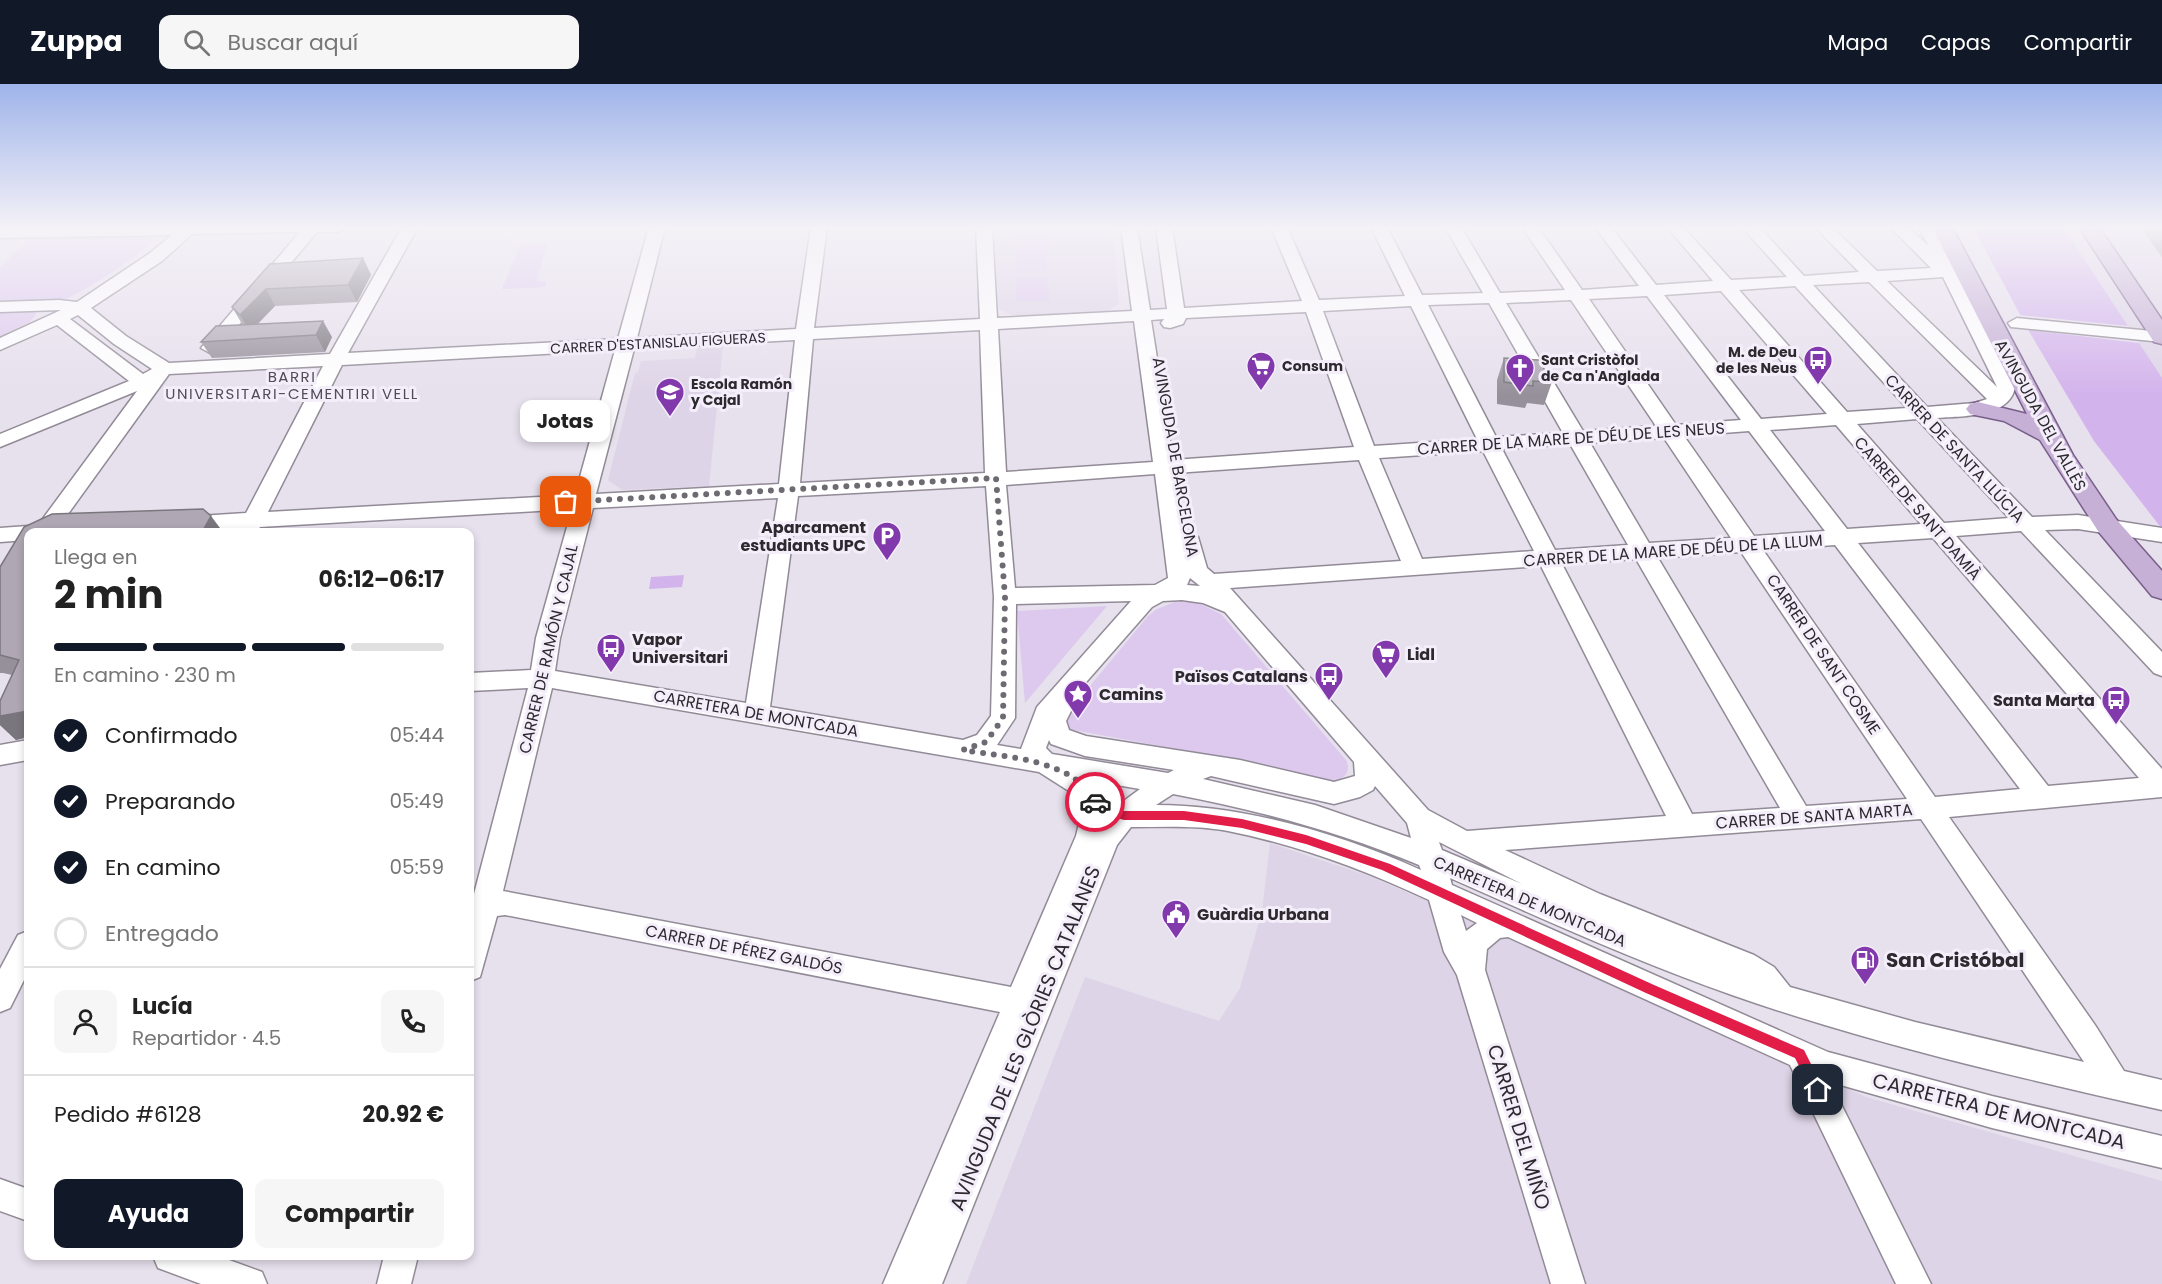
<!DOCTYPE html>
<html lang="es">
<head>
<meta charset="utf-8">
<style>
  body { margin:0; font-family:Poppins,sans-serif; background:#f6f6f6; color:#222; height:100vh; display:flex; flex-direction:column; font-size:22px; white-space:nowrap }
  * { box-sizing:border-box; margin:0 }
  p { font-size:20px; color:#767676 }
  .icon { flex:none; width:33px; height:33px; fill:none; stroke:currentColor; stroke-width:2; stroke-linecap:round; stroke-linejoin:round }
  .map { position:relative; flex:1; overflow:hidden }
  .drawer { position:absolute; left:24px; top:444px; width:450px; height:732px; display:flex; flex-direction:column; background:#fff; border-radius:12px; box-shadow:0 3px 9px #0003 }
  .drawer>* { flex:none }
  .pin { position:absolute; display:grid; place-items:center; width:51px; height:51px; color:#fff; margin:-26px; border-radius:12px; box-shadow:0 3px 9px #0006 }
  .courier { position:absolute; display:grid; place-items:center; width:60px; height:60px; margin:-30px; border:4px solid #e11d48; border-radius:50%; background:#fff; color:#222; box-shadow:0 2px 8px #0007 }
  .bubble { position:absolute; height:42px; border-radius:12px; background:#fff; box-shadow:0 3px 9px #0003; font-size:20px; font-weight:700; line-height:42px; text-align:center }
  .head em { font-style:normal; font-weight:700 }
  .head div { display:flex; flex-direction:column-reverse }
  .head { display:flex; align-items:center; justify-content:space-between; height:102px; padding:0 30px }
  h1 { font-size:39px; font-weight:700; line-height:45px }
  .bar { display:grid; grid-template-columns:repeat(4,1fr); gap:9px 6px; align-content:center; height:72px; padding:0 30px }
  .bar i { height:8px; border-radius:4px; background:#e0e0e0 }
  .bar .active { background:#111827 }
  .bar p { grid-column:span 4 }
  .line { display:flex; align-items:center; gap:15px; padding:0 30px; border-top:2px solid #e0e0e0 }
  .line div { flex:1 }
  .round { display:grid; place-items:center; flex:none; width:63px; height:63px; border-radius:12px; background:#f6f6f6 }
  ol { padding:0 30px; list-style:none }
  li { display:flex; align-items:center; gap:18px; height:66px }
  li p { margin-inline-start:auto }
  li .icon { padding:6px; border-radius:50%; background:#111827; color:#fff; stroke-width:4 }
  li:last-child { color:#767676 }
  li i { width:33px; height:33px; border:3px solid #e0e0e0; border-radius:50% }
  .primary-button { display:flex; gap:12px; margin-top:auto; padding:12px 30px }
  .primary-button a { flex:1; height:69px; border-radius:12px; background:#111827; color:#fff; font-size:24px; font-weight:700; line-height:69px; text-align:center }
  .primary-button a+a { background:#f6f6f6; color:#222 }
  header { display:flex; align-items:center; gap:36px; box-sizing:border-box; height:84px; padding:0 30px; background:#111827; color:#fff }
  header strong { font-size:28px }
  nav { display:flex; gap:33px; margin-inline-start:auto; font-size:21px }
  .search { width:420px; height:54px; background:#f6f6f6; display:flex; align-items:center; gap:15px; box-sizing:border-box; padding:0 21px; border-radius:12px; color:#767676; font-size:22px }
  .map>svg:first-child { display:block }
</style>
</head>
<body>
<header>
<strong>Zuppa</strong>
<div class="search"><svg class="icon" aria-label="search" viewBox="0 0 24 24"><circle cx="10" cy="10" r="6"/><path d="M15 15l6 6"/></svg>Buscar aquí</div>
<nav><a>Mapa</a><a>Capas</a><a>Compartir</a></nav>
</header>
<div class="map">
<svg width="2162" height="1200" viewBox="0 0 2162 1200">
  <rect width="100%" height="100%" fill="#e7e0ed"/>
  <g fill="#ded4e7">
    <path d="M993,143h120l6,77 -13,8 -92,4 -15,-7z"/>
    <path d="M2009,143h153v255z"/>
    <path d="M723,262l-14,140 -87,4 -14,-10 27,-107 3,-1 3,-11 54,-3 2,-10z"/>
    <path d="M1270,759l99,33 143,61 354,160 296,84v103h-1196l119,-307 134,44 21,-33 22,-77z"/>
  </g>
  <g fill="#ddc9ee">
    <path d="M150,151l5,2c-3,12 -76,58 -90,62 -20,5 -45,2 -65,2v-34l31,-30z"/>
    <path d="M1047,153v34l-31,1 1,-34z"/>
    <path d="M547,160l-10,37 10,1 -2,5 -43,2 18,-44z"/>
    <path d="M1048,193l1,24h-33v-23z"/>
    <path d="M0,227h32l4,3 -6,8 -30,14z"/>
    <path d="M1175,518h21l25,12 125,146c7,15 -6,21 -19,22l-80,-20 -179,-33 -3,-4 5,-15 78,-94 9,-7z"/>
    <path d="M1107,522l-82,97 -8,-92z"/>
  </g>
  <g fill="#d3b3ec">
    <path d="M1973,143h90l99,151v151l-68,-88 -64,-108z"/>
    <path d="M684,491l-2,12 -33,2 2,-12z"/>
  </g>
  <path fill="#e7e0ed" d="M2020,231l108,11 11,17 -110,-13z"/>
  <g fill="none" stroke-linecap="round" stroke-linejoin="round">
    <g stroke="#928b97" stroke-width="3">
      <g id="minor">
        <path d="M78,143h269l-8,5h-22l-101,120 -6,1 -9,-5 99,-116 -108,2 -30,27 -71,47 35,28 43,27 161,-9 72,-127h16l-70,126 270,-14 31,-112h16l-28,111 159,-9 15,-102h16l-13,101 166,-9 -4,-92h16l5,91 135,-7 -11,-84h16l13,83 17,-1 -11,-82h16l12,81 118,-7 -31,-74h16l32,73 86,-4 -34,-69h16l35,68 61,-2 -38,-66h16l39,66 65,-3 -43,-63h16l44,63 57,-4 -44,-59h16l45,58 57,-4 -46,-54h16l48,53 56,-3 -45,-50h17l45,49 55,-4 -44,-45h17l45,44 54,-3 -41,-41h17l21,18 -9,-18h16l80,160c-5,31 -54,29 -78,31l95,99 46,-2 84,13v14l-84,-13 -33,1 117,122v24l-8,-3 -133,-142 -65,5 206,233v28l-213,20 146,208 29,46 38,9v30c-145,-33 -290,-66 -430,-115 -97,-34 -189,-76 -282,-117l2,7 376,167 164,44 170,40v32l-170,-40 -162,-46 101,202h-35l-106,-219 -282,-128 -8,1 -13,11 -2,21 100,314h-34l-94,-309 -13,-23 -15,-52c-64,-30 -131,-55 -201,-69 -31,-6 -65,-4 -97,-4l-14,18 -175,439h-59l117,-272 -495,-97 -8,1 -17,61 -10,4v-86l4,-1 54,-206 -58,3v-18l61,-3 5,-32 36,-129 -312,18 -3,5h-20l1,-4 -55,3 -7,-2 -4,-5 4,-5 7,-2 63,-4 77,-147 -154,8 -114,158h-27v8l-28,2v-14l28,-2 8,2 101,-137 -137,56v-13l129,-53 -72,-56 -57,25v-12l61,-28 -61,2v-10l59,-2 18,2 73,-49 22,-18 -172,3v-10zM1943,193l54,110 -110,-106zM1869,198l118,117 -12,4 -48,4 -114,-122zM1795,202l112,122 -60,4 -108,-122zM1721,207l106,123 -66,5 -97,-124zM1647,212l94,124 -65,5 -87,-126zM1571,216l85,126 -73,5 -77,-128zM1489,219l74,130 -67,4 -68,-132zM1411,222l66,133 -103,7 -51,-135zM1306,228l48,135 -181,13 -22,-140 13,-1 -3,4 3,4 6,1 13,-4 3,-6zM78,231l36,29 38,25 -9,5 -73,-55zM1134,237l19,141 -147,10 -8,-143zM980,246l5,143 -185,10 13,-144zM795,256l-16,144 -183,10 38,-145zM615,266l-40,145 -307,17 74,-147zM1917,335l92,99 -65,5 -87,-99zM1836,341l85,99 -74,5 -77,-99zM1749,347l76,100 -71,5 -70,-100zM1664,354l67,100 -82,5 -59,-100zM1570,360l58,101 -73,5 -53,-101zM1483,367l51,100 -112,8 -43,-101zM1359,376l42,101 -187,13 -7,-6 -9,-31 -13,-1 -10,-63zM1155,390l13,104 -13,7 -140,3 -9,-103zM986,402l8,111 -3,119 -14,19 -14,5 -193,-33 28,-211zM778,414l-32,205 -191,-32 5,-33 33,-130zM1933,454l206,240 -91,8 -190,-243zM1835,461l185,244 -85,8 -172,-247zM1741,468l166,247 -101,7 -148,-248zM1636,475l144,249 -88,6 -130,-250zM1541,482l125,250 -199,15 -39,-21 -198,-222zM1190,494l10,8 -13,-1zM1182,516l21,3 22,9 129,150 1,14 -21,6 -94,-22 -154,-24 -17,-6 -3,-9 10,-20 -2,-5 78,-89 11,-6zM1131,517l-94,106 -16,42 -24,-4 18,-27 1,-114zM552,604l487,84 33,21 11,13 -7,30 -65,151 -508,-96zM1049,656l2,4 34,12 89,14 -6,3 -116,-19 -6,-6zM1211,692l123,28 26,-7 13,-7 2,-4 32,37 4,15 -96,-33 -112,-26zM1093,697l47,8 -19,14 -16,-6zM1173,710c85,16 166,38 246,71l2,5c-80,-36 -177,-65 -265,-65zM1921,735l163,243 -169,-40 -125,-35 -16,-20 -20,-12 -154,-61 -95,-44zM1439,758l83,42 -80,-34zM1461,831l16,8 -11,8z"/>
        <path d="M2017,234l145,14v10l-151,-15 -3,-4z"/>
        <path d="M28,656v20l-28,5v-20z"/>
        <path d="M28,847v41l-18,36 -10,4v-43l18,-34z"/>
        <path d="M0,1095l28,10v32l-28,-10z"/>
        <path d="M153,1172h65l44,16 5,12h-66l-43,-16z"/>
        <path d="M384,1172h34l-7,28h-34z"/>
      </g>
    </g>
    <g stroke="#785f89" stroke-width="3">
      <g id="major">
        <path d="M1932,143h20l121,228 43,64 46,52v28l-10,-3 -54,-65 -58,-91 -36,-19 -34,-7 -4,-5 4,-5 8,-2 49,12z"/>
        <path d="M2079,143h20l63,93v24l-8,-2z"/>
      </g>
    </g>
    <use href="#minor" fill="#fff" fill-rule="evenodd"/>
    <use href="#major" fill="#c6b0d6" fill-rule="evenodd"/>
  </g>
  <g fill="#96909b">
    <path d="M2140,143h22v30z"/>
    <path d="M363,174l8,17 -14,27 -82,4 -17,18 74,13 -7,15 -113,6 -11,-16 41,-18 -10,-17 38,-43z"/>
    <path d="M1504,274l48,24 -8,23 -17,-2 -2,5 -28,-4v-24z"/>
    <path d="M28,448v205l-12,3 -16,-15v-24l12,-26 -9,-2h-3v-106z"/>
  </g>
  <g fill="#7a767e">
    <path d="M363,174l8,17 -14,27 -9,-17z"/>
    <path d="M266,205l9,17 -25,25 -10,-16z"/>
    <path d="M323,237l9,16 -7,15 -9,-17z"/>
    <path d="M211,432l12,16h-21z"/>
    <path d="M28,627v26l-12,3 -16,-15v-9z"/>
  </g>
  <g fill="#afa8b4" stroke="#7a767e" stroke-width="1.5">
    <path d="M363,174l-15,27 -82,4 -26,26 -8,-8 38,-43z"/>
    <path d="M323,237l-7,14 -115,7 15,-16z"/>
    <path d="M1504,274l35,2 13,22 -19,-1v5l-29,-4z"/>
    <path d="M203,425l8,7 -9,16h-174v179l-28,5v-15l19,-41 -19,-5v-88l24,-40 28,-13z"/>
  </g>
  <linearGradient id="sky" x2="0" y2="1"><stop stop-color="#9fb4ea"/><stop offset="0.46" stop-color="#f4f1f7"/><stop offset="1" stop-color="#f4f1f7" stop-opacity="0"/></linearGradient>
  <rect width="2162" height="311" fill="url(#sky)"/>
  <path fill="#e11d48" d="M1095,714l14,9 15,4h60l58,8 64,16 84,29 264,121 150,65 20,40 -2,4h-9l-18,-36 -149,-65 -264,-123 -76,-26 -64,-16 -58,-8h-60l-23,-7 -10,-8v-6z"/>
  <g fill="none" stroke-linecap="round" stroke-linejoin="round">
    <path stroke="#6e6a72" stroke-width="6" stroke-dasharray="0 10.8" d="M566,418l430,-24 9,119 -2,121 -17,24 -23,8c41,7 112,9 132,52"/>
  </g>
  <defs>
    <g id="bus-pin" transform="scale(1.5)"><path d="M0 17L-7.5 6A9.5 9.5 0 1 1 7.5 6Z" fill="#8139ac" stroke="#f4edfa"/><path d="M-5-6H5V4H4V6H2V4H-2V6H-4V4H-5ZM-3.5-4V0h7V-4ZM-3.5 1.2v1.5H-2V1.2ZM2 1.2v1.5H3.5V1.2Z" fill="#fff"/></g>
    <g id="supermarket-pin" transform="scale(1.5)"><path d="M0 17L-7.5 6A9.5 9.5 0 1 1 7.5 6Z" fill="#8139ac" stroke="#f4edfa"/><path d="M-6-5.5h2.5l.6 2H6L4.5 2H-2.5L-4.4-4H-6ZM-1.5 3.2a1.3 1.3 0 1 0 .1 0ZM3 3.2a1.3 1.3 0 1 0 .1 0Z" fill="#fff"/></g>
    <g id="church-pin" transform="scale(1.5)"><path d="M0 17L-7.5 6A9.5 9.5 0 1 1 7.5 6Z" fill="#8139ac" stroke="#f4edfa"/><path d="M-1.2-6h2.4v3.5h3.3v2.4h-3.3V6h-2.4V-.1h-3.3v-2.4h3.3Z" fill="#fff"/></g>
    <g id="school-pin" transform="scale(1.5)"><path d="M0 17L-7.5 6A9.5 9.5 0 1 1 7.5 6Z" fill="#8139ac" stroke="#f4edfa"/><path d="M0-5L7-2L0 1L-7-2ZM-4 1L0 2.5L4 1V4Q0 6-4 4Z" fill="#fff"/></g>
    <g id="parking-pin" transform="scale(1.5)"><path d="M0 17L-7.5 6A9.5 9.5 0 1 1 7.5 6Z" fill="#8139ac" stroke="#f4edfa"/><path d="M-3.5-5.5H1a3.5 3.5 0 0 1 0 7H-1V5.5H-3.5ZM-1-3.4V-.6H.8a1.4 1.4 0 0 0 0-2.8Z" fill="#fff"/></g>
    <g id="sight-pin" transform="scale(1.5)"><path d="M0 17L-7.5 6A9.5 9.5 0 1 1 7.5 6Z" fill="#8139ac" stroke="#f4edfa"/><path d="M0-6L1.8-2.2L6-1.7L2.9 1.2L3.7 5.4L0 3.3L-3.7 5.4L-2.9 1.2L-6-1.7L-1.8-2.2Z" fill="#fff"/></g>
    <g id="civic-pin" transform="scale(1.5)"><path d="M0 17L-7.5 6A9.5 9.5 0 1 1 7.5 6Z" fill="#8139ac" stroke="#f4edfa"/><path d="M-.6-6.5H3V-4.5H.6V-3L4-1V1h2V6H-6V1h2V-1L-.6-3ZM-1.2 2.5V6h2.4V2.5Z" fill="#fff"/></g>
    <g id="fuel-pin" transform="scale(1.5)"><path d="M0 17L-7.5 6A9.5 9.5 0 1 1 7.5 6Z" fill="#8139ac" stroke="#f4edfa"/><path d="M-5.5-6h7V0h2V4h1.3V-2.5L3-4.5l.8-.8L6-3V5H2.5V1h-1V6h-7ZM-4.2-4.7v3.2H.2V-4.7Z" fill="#fff"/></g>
  </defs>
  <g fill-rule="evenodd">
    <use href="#bus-pin" x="1818" y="276"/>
    <use href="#supermarket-pin" x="1261" y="282"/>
    <use href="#church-pin" x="1520" y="284"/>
    <use href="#school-pin" x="670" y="308"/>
    <use href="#parking-pin" x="887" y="452"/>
    <use href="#bus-pin" x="611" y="564"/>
    <use href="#supermarket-pin" x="1386" y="570"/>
    <use href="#bus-pin" x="1329" y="592"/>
    <use href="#sight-pin" x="1078" y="610"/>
    <use href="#bus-pin" x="2116" y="616"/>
    <use href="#civic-pin" x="1176" y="830"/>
    <use href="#fuel-pin" x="1865" y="876"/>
  </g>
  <g text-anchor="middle" stroke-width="6" stroke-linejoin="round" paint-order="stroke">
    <g font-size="14" fill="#2d2a2f" stroke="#f4edfa">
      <text transform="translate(658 259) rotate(-3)" y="5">CARRER D'ESTANISLAU FIGUERAS</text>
    </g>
    <g font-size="14" font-weight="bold" fill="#2d2a2f" stroke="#f4edfa" text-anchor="start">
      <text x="1797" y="273" text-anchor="end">M. de Deu<tspan x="1797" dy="16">de les Neus</tspan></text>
      <text x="1541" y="281">Sant Cristòfol<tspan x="1541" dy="16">de Ca n'Anglada</tspan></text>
      <text x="1282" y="287">Consum</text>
      <text x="691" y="305">Escola Ramón<tspan x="691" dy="16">y Cajal</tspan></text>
    </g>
    <g font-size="15" letter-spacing="1.5" fill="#524c56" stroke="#f4edfa">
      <text x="292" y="298">BARRI<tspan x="292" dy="17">UNIVERSITARI-CEMENTIRI VELL</tspan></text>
    </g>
    <g font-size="16" fill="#2d2a2f" stroke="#f4edfa">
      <text transform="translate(2041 331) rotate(61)" y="6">AVINGUDA DEL VALLÈS</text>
      <text transform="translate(1571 354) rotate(-4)" y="6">CARRER DE LA MARE DE DÉU DE LES NEUS</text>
      <text transform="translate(1955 364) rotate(47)" y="6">CARRER DE SANTA LLÚCIA</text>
      <text transform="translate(1176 373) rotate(80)" y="6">AVINGUDA DE BARCELONA</text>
      <text transform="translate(1918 424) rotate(49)" y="6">CARRER DE SANT DAMIÀ</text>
      <text transform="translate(1673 466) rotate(-4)" y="6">CARRER DE LA MARE DE DÉU DE LA LLUM</text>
      <text transform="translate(548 565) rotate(-77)" y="6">CARRER DE RAMÓN Y CAJAL</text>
      <text transform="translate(1824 570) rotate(56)" y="6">CARRER DE SANT COSME</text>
      <text transform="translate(756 629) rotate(10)" y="6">CARRETERA DE MONTCADA</text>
      <text transform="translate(1814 732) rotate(-4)" y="6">CARRER DE SANTA MARTA</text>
      <text transform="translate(1530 817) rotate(23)" y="6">CARRETERA DE MONTCADA</text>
      <text transform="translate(744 865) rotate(11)" y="6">CARRER DE PÉREZ GALDÓS</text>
    </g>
    <g font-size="16" font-weight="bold" fill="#2d2a2f" stroke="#f4edfa" text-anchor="start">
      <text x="866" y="449" text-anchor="end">Aparcament<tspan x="866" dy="18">estudiants UPC</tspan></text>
      <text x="632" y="561">Vapor<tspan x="632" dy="18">Universitari</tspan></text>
      <text x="1407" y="576">Lidl</text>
      <text x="1308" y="598" text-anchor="end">Països Catalans</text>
      <text x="1099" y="616">Camins</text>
      <text x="2095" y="622" text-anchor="end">Santa Marta</text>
      <text x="1197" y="836">Guàrdia Urbana</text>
    </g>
    <g font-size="20" font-weight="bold" fill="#2d2a2f" stroke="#f4edfa" text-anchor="start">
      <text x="1886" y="883">San Cristóbal</text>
    </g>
    <g font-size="20" fill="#2d2a2f" stroke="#f4edfa">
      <text transform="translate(1025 954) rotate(-68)" y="7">AVINGUDA DE LES GLÒRIES CATALANES</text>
      <text transform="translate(1999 1027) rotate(14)" y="7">CARRETERA DE MONTCADA</text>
      <text transform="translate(1519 1043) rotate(73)" y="7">CARRER DEL MIÑO</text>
    </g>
  </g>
</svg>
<div class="pin" style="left:566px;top:418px;background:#ea580c"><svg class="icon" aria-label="bag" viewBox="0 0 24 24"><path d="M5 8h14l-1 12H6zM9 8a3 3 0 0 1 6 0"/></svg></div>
<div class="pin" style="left:1818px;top:1006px;background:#1f2937"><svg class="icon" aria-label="home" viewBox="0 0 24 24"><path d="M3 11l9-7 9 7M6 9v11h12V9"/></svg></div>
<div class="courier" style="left:1095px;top:718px"><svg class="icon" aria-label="car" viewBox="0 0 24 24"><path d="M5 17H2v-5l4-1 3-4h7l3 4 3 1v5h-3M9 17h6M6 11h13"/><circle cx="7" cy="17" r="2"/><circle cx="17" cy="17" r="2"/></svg></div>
<div class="bubble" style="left:520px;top:316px;width:90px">Jotas</div>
<section class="drawer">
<div class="head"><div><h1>2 min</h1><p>Llega en</p></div><em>06:12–06:17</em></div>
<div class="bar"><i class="active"></i><i class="active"></i><i class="active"></i><i></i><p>En camino · 230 m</p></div>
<ol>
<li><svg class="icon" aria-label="check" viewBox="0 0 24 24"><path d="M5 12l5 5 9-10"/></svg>Confirmado<p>05:44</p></li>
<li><svg class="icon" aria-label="check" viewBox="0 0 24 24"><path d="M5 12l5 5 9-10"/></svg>Preparando<p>05:49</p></li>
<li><svg class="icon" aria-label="check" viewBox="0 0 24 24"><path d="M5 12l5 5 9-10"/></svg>En camino<p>05:59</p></li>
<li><i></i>Entregado</li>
</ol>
<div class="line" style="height:108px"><a class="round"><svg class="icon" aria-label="person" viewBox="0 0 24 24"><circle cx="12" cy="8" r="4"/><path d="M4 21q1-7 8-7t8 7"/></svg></a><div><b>Lucía</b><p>Repartidor · 4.5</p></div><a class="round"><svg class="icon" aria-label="phone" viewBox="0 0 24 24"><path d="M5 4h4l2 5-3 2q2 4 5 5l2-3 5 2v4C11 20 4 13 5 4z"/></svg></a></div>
<div class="line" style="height:78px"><div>Pedido #6128</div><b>20.92 €</b></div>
<div class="primary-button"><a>Ayuda</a><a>Compartir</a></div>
</section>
</div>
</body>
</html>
